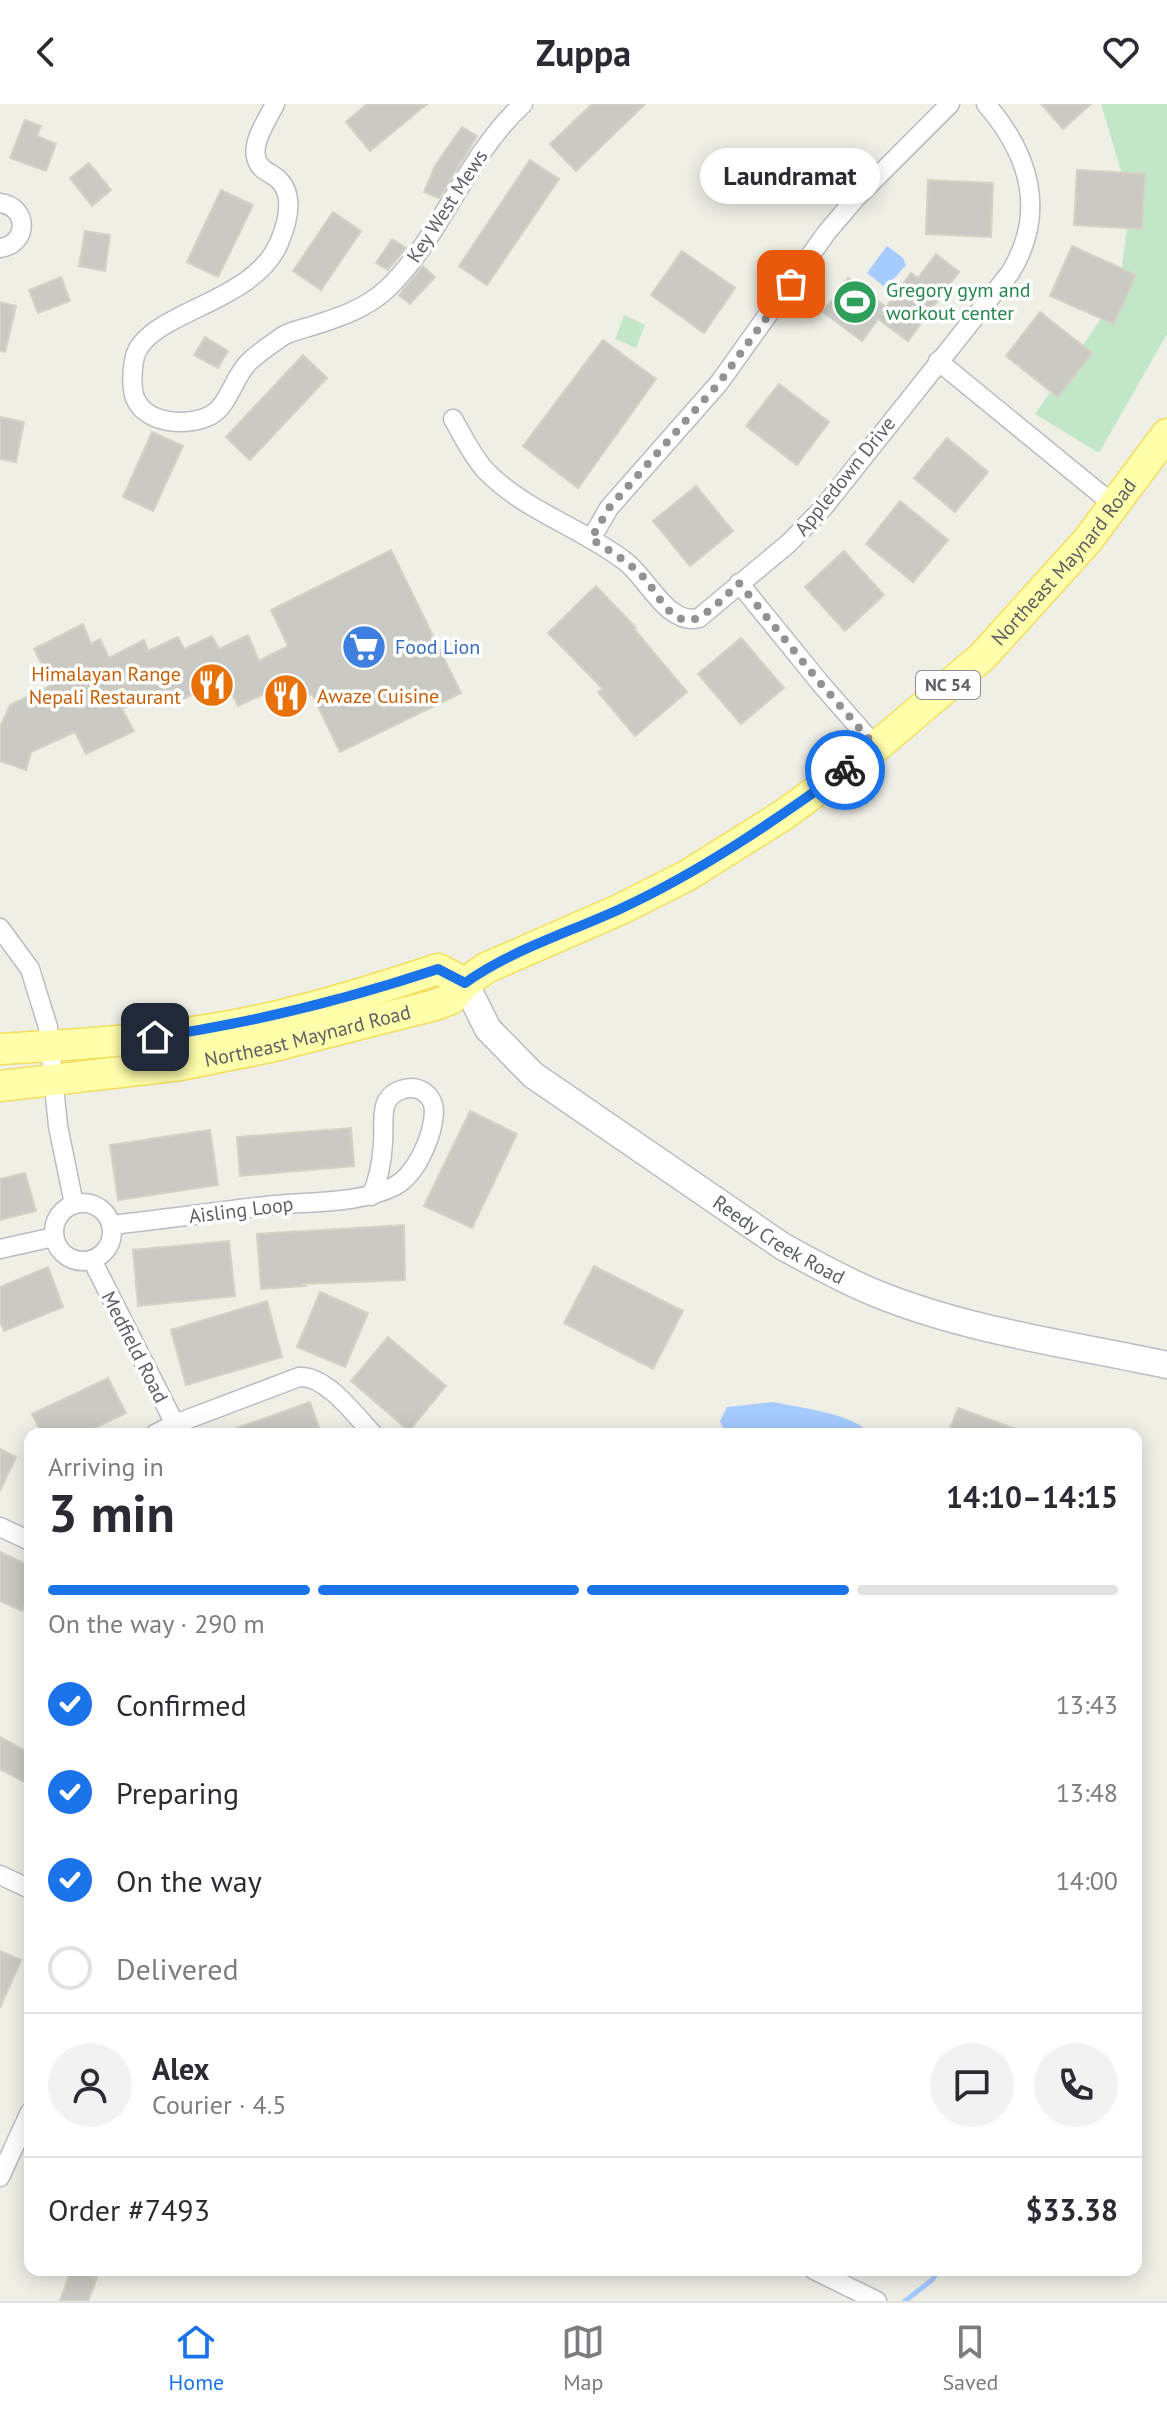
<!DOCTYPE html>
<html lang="en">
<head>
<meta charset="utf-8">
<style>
  body { margin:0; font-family:"PT Sans",sans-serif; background:#f2f2f3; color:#2b2b33; height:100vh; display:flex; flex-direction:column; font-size:30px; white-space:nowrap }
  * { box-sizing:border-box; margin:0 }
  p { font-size:26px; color:#7c7c81 }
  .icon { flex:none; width:44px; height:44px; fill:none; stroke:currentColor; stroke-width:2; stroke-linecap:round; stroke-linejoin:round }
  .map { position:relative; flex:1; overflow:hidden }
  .details { position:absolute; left:24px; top:1324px; width:1118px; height:848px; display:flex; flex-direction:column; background:#fff; border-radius:16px; box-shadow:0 4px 20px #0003 }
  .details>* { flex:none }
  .pin { position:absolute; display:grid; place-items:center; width:68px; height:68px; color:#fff; margin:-34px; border-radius:16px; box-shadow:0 4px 12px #0006 }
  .courier { position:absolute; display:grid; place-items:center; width:80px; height:80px; margin:-40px; border:6px solid #1a73e8; border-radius:50%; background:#fff; color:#222; box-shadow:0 2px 10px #0007 }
  .bubble { position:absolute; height:56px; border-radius:28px; background:#fff; box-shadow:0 4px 20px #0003; font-size:26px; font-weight:700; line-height:56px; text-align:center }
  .headline em { font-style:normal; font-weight:700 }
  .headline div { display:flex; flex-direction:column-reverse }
  .headline { display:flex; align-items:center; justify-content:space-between; height:136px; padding:0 24px }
  h1 { font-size:52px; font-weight:700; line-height:60px }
  .bar { display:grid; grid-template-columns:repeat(4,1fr); gap:12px 8px; align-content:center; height:96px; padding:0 24px }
  .bar i { height:10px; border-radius:6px; background:#e1e1e2 }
  .bar .selected { background:#1a73e8 }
  .bar p { grid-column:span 4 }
  .line { display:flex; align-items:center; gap:20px; padding:0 24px; border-top:2px solid #e1e1e2 }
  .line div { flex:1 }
  .round { display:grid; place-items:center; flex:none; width:84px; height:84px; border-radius:42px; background:#f2f2f3 }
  ol { padding:0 24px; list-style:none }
  li { display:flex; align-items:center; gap:24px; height:88px }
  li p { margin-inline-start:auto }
  li .icon { padding:8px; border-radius:50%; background:#1a73e8; color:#fff; stroke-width:4 }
  li:last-child { color:#7c7c81 }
  li i { width:44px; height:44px; border:4px solid #e1e1e2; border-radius:50% }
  header { display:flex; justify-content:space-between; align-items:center; height:104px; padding:0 24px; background:#fff; font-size:36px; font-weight:700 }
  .dock { display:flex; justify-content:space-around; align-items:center; height:112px; border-top:2px solid #e1e1e2; background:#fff; font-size:22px; color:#7c7c81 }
  .dock a { display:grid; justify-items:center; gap:4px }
  .dock .selected { color:#1a73e8 }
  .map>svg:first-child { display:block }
</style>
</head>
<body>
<header><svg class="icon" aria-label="back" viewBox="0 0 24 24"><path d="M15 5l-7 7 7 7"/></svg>Zuppa<svg class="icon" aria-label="heart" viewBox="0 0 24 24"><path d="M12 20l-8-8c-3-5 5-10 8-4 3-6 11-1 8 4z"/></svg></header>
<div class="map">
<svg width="1167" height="2197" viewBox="0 0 1167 2197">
  <rect width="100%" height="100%" fill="#efefe6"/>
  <g fill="#c2e7c8">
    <path d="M1101,0h66v230l-68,119 -64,-39 84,-121 11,-92z"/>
    <path d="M624,211l21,10 -9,23 -21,-9z"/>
  </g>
  <g fill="#a6cbff">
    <path d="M887,142l16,12 3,7 -20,23 -19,-15z"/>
    <path d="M773,1298c27,6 80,11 97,32h-145l-5,-13 7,-14z"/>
  </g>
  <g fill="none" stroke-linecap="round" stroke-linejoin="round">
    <path stroke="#a6cbff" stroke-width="5" d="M905,2197l27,-21 7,-10"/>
  </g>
  <g fill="#cac9c3" stroke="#d4d2c4" stroke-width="2">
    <path d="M367,0h60l-57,47 -24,-29z"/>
    <path d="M592,0h53l-69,67 -26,-27z"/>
    <path d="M1041,0h50l-28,25z"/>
    <path d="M25,16l16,6 -4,10 19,8 -10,27 -36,-13z"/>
    <path d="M462,23l15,9 -38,62 -15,-6 12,-28z"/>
    <path d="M530,56l29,19 -72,106 -28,-19z"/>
    <path d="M89,59l22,27 -19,16 -22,-28z"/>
    <path d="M1077,66l68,4 -3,55 -68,-4z"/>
    <path d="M928,76l65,3 -2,54 -65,-3z"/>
    <path d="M221,86l32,15 -35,72 -31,-15z"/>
    <path d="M333,108l28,19 -40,59 -28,-19z"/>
    <path d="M85,127l25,4 -5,36 -26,-5z"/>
    <path d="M392,135l14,9 -18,22 -12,-7z"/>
    <path d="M1072,142l64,29 -22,49 -64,-28z"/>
    <path d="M682,147l53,37 -31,45 -53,-38z"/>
    <path d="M936,150l23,18 -51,69 -30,-22 -16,22 -39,-29 25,-34 38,29 25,-34 7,5z"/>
    <path d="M423,162l12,11 -25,27 -11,-9z"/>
    <path d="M61,173l9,24 -32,12 -9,-23z"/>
    <path d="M0,198l16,4 -11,46 -5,-1z"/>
    <path d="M1040,208l52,41 -34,44 -52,-41z"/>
    <path d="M205,233l23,14 -10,17 -24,-13z"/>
    <path d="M603,236l53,39 -78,109 -55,-42z"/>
    <path d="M303,251l24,23 -77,82 -24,-23z"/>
    <path d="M779,280l50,38 -32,43 -51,-39z"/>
    <path d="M0,313l24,5 -8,40 -16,-3z"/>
    <path d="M152,328l31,14 -30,65 -30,-14z"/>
    <path d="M947,334l41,34 -33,40 -41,-34z"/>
    <path d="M696,382l37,45 -43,35 -37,-45z"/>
    <path d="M900,397l48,39 -35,42 -47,-38z"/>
    <path d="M391,446l70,143 -121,59 -28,-58 -30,14 -9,-18 -35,16 -9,-19 -23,10 -3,-8 -35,18 -8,-17 -38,19 12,22 -48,23 -11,-22 -44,20 -5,18 -26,-9v-34l10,-22 42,-20 -18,-36 49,-25 8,20 9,-5 9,19 35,-18 4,11 30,-14 6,12 28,-13 7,13 29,-14 11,26 29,-15 -17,-36z"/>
    <path d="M844,447l40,44 -39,36 -40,-44z"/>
    <path d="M596,482l40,42 -2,1 53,63 -52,44 -37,-44 5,-3 -55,-56z"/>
    <path d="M741,534l43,50 -43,36 -43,-50z"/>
    <path d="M470,1007l47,23 -45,94 -48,-22z"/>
    <path d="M351,1024l3,38 -114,10 -3,-39z"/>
    <path d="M210,1026l8,55 -100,15 -8,-55z"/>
    <path d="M25,1069l11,38 -36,9v-41z"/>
    <path d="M404,1121l1,55 -104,4 4,2 -44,3 -4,-55z"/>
    <path d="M229,1137l6,55 -97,10 -5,-56z"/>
    <path d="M594,1162l89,45 -30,58 -89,-46z"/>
    <path d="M48,1163l15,40 -59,24 -4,-10v-34z"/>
    <path d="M320,1188l48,21 -23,54 -48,-20z"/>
    <path d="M267,1197l15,56 -96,28 -15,-55z"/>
    <path d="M388,1233l58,49 -37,45 -58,-50z"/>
    <path d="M108,1274l18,35 -44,21h-40l-10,-20z"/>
    <path d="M310,1298l11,32h-95v-2z"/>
    <path d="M958,1304l66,24v2h-76z"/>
    <path d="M0,1345l16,8 -16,34z"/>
    <path d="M0,1448l30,14v29l-8,16 -22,-10z"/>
    <path d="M0,1633l30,16v32l-30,-16z"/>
    <path d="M0,1847l21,9 -21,48z"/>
    <path d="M71,2166l26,8 -9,23h-28z"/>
  </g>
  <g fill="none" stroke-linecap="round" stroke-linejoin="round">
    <g stroke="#babcc1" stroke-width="21">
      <g id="street">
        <path d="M275,0c-7,15 -25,39 -18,56 3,11 15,13 22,20 16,16 8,44 0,63 -26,61 -130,68 -144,113 -3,12 -4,31 0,42 11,27 54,29 76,17 18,-10 23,-39 38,-53 10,-10 23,-18 34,-26 9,-5 19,-7 29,-10 28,-9 53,-17 75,-37 56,-54 78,-132 136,-185"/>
        <path d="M0,99c29,4 29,41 0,45"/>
        <path d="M938,257l176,144"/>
        <path d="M453,315c10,17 19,37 33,52 40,41 95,56 140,91 22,17 42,64 73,56l90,-75 34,-35 187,-235c37,-60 20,-118 -24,-169"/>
        <path d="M591,435l18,-31 110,-125 108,-151 29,-34 94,-94"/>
        <path d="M739,479l82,101 55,63"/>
        <path d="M0,824l30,41 18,58 10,99 16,78"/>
        <circle cx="83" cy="1128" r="29"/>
        <path d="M111,1121c55,-6 109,-14 164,-20 40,-4 83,-1 120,-19 18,-10 30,-35 36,-55 3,-14 7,-29 -7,-39 -14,-9 -35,-1 -39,14 -3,12 -1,25 -2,37 -1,19 -4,36 -12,53"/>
        <path d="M0,1145l54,-12"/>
        <path d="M92,1156l88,174"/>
        <path d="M155,1330l20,-10 124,-47c27,-2 56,38 74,57"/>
        <path d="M0,1423l30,14"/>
        <path d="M0,1771l30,14"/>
        <path d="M0,2073l30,-65"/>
        <path d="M814,2166l63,31"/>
      </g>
    </g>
    <g stroke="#bbbdc3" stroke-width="29">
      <g id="secondary">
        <path id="s1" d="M465,879l23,46 45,46 249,171c31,17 61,34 93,47 93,38 194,51 292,72"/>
      </g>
    </g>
    <g stroke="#f2de5c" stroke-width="33">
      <g id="primary">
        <path d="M0,945c86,-5 171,-10 256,-28 61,-13 122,-32 182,-52l27,14"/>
        <path id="s2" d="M0,982l180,-21 90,-18 165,-42 16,-6 14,-16 21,-15 135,-59 67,-34 97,-61 91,-67 106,-90 105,-116 80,-107"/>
      </g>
    </g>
    <use href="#street" stroke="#fff" stroke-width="18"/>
    <use href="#secondary" stroke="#fff" stroke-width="26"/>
    <use href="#primary" stroke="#fffeab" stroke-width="30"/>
  </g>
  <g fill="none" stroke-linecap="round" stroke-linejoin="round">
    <path stroke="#909293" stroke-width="8" stroke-dasharray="0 14.4" d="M791,180l-72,99 -110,125 -18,31c19,12 40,24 55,41 11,13 24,42 44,40 14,0 39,-28 49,-37l82,101 55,63 -31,23"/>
    <path stroke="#1a73e8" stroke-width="10" d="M155,933c97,-14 190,-37 283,-68l27,14c46,-33 103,-50 155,-74 80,-37 153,-87 225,-139"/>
  </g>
  <defs>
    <g id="stadium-disc" transform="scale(2.3)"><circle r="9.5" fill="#2e9e5b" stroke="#fff"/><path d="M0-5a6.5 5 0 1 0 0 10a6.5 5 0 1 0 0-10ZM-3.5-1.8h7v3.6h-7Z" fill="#fff"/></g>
    <g id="supermarket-disc" transform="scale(2.3)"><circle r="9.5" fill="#3f7fe0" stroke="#fff"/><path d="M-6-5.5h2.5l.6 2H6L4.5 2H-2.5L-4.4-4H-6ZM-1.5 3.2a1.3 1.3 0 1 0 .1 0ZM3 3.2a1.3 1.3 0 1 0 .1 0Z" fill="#fff"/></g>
    <g id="restaurant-disc" transform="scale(2.3)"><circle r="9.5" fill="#e8710a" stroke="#fff"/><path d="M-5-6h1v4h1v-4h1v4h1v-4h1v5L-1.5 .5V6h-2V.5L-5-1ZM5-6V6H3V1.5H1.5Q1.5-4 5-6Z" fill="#fff"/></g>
  </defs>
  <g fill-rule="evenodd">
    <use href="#stadium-disc" x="855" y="198"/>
    <use href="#supermarket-disc" x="364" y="543"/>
    <use href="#restaurant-disc" x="212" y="581"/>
    <use href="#restaurant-disc" x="286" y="592"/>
  </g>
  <g text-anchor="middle" stroke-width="7" stroke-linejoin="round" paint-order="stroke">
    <rect fill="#fff" stroke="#8e9094" stroke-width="2" x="916" y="567" width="64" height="28" rx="6"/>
    <g font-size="18" font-weight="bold" fill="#5d6066">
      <text x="948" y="587">NC 54</text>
    </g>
    <g font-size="20" fill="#5d6066" stroke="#fff">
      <text transform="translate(447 102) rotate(-57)" y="7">Key West Mews</text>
      <text transform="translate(845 372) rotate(-51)" y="7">Appledown Drive</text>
      <text dy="7" stroke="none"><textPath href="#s2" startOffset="1222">Northeast Maynard Road</textPath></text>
      <text dy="7" stroke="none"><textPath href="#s2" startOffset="312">Northeast Maynard Road</textPath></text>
      <text transform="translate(241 1106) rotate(-7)" y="7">Aisling Loop</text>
      <text dy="7" stroke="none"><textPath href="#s1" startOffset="412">Reedy Creek Road</textPath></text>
      <text transform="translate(135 1243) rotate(63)" y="7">Medfield Road</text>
    </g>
    <g font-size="20" fill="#27864d" stroke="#fff" text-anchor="start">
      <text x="886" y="193">Gregory gym and<tspan x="886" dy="23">workout center</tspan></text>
    </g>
    <g font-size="20" fill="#366cbe" stroke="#fff" text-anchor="start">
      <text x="395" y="550">Food Lion</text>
    </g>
    <g font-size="20" fill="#c56008" stroke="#fff" text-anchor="end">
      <text x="181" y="577">Himalayan Range<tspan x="181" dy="23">Nepali Restaurant</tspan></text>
      <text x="317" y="599" text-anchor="start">Awaze Cuisine</text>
    </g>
  </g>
</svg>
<div class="pin" style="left:791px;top:180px;background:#ea580c"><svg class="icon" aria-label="bag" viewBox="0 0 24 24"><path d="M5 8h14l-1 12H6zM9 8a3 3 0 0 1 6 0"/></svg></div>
<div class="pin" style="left:155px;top:933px;background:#1f2937"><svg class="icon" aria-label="home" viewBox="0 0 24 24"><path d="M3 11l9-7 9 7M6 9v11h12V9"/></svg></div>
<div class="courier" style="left:845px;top:666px"><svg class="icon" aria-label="bike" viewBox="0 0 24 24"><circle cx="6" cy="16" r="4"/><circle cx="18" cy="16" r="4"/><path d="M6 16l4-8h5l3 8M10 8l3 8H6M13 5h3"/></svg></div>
<div class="bubble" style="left:700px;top:44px;width:180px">Laundramat</div>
<section class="details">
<div class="headline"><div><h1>3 min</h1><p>Arriving in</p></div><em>14:10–14:15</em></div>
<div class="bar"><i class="selected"></i><i class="selected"></i><i class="selected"></i><i></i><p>On the way · 290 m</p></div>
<ol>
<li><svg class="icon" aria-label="check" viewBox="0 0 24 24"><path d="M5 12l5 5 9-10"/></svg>Confirmed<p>13:43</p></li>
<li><svg class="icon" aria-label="check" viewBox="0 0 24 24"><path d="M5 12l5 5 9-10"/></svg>Preparing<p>13:48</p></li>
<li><svg class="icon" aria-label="check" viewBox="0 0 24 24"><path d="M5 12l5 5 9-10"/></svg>On the way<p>14:00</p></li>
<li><i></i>Delivered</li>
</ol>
<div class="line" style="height:144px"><a class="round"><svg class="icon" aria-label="person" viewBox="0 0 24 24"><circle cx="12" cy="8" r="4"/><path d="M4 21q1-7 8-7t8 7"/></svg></a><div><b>Alex</b><p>Courier · 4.5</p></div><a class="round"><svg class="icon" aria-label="chat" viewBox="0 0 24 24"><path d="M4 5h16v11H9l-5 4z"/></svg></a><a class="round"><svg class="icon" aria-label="phone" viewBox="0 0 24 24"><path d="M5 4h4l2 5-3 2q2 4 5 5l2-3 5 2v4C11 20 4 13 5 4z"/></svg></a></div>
<div class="line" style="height:104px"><div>Order #7493</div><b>$33.38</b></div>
</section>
</div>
<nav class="dock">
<a class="selected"><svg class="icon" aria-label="home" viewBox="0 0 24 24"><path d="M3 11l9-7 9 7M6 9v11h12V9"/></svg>Home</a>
<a><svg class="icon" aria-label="map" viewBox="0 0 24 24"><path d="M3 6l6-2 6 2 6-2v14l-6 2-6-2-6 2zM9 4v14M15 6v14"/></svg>Map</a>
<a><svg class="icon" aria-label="saved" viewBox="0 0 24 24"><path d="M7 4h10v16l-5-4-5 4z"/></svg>Saved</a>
</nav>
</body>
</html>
